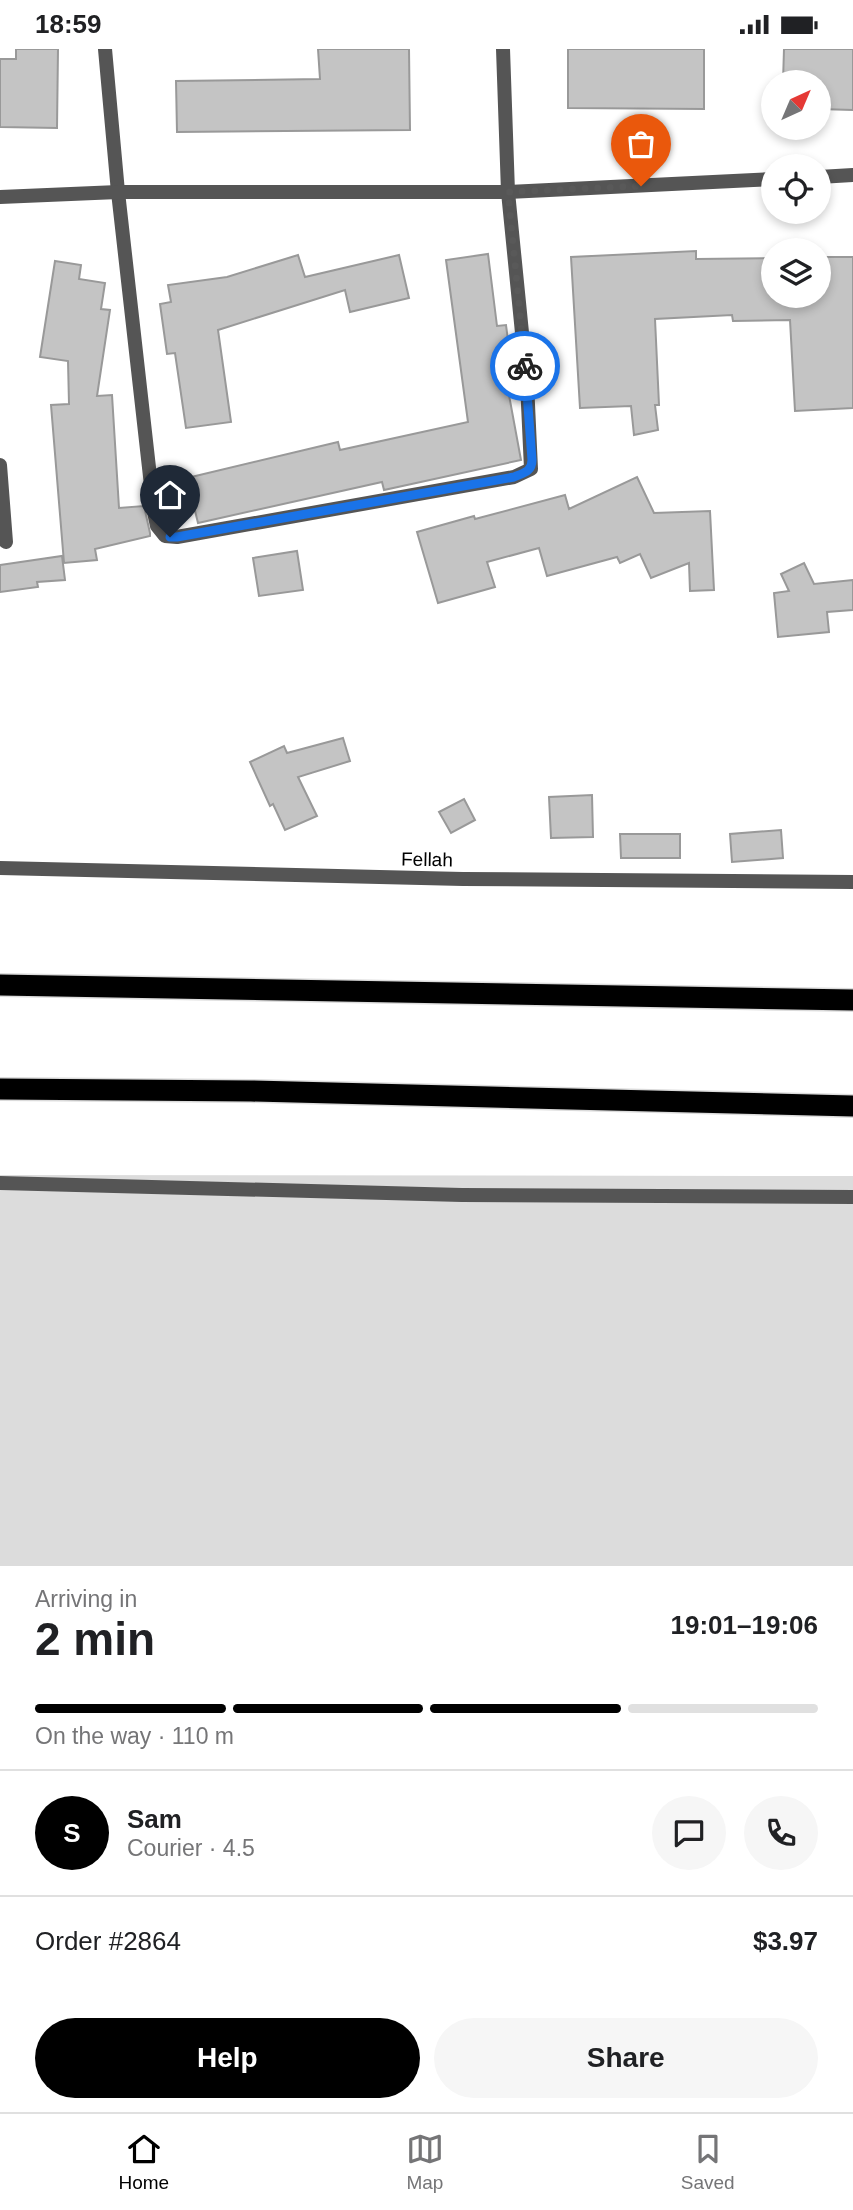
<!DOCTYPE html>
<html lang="en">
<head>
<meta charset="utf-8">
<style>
  body { margin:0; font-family:Helvetica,sans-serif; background:#f6f6f6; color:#202124; height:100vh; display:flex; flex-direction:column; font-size:26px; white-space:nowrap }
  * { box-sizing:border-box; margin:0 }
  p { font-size:23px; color:#757577 }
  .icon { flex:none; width:38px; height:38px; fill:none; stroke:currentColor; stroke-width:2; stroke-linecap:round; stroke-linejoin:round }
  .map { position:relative; height:1517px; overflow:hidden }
  .details { display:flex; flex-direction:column; background:#fff; flex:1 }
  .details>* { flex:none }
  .needle { width:46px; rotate:44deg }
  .buttons { position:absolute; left:761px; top:21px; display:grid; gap:14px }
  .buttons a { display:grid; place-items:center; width:70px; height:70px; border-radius:50%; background:#fff; box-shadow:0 4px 10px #0003; font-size:35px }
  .pin { position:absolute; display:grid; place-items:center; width:60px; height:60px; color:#fff; margin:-72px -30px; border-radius:50% 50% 50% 0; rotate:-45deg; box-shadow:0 0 7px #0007 }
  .pin .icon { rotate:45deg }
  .courier { position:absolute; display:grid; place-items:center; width:70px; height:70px; margin:-35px; border:5px solid #1a73e8; border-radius:50%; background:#fff; color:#222; box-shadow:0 2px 9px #0007 }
  .headline em { font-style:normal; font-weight:700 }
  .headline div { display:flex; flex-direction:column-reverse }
  .headline { display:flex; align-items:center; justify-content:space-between; height:119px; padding:0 35px }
  h1 { font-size:46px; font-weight:700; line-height:52px }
  .bar { display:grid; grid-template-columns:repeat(4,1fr); gap:10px 7px; align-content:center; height:84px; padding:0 35px }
  .bar i { height:9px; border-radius:5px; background:#e0e0e0 }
  .bar .selected { background:#000 }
  .bar p { grid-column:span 4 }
  .line { display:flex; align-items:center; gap:18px; padding:0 35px; border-top:2px solid #e0e0e0 }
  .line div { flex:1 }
  .round { display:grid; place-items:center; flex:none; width:74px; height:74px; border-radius:37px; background:#f6f6f6 }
  .primary-button { display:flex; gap:14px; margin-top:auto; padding:14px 35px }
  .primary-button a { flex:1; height:80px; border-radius:42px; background:#000; color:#fff; font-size:28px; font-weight:700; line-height:80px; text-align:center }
  .primary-button a+a { background:#f6f6f6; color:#202124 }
  .status { display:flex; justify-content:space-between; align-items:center; height:49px; padding:0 35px; background:#fff; direction:ltr }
  .status svg { height:19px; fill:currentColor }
  .dock { display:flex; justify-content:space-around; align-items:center; height:98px; border-top:2px solid #e0e0e0; background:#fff; font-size:19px; color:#757577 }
  .dock a { display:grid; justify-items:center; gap:4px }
  .dock .selected { color:#000 }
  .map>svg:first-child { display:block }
</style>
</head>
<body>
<div class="status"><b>18:59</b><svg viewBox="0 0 49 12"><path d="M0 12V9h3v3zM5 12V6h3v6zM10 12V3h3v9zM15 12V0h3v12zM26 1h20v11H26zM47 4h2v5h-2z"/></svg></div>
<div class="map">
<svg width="853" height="1517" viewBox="0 0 853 1517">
  <rect width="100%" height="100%" fill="#fff"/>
  <path fill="#dcdcdc" d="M0,1126l853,1v390h-853z"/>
  <g fill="#c4c4c4" stroke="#999" stroke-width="2">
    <path d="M16,0h42l-1,79 -57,-1v-68h16z"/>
    <path d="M318,0h91l1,81 -233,2 -1,-51 144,-2z"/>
    <path d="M568,0h136v60l-136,-1z"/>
    <path d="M784,0h69v61l-34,-1v-27h-36z"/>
    <path d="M696,202v8l78,-1v38h45v-39h34v151l-58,3 -5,-91 -57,1 -1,-6 -77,4 4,86h-4l3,25 -24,5 -3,-29 -51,2 -9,-151z"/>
    <path d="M488,205l9,72 9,-1 7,53 -7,1 15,81 -137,30 -2,-8 -184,41 -11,-45 151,-36 2,8 128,-28 -22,-162z"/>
    <path d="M298,206l7,22 94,-22 10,43 -59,14 -5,-22 -127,40 13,92 -45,6 -11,-75 -8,1 -7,-50 11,-2 -3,-17 59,-8z"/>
    <path d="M55,212l26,4 -2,14 26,4 -4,26 9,1 -13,86 15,-1 7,113 25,-2 6,27v3l-55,13 2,11 -33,3 -13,-158 18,-1 -1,-43 -28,-4z"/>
    <path d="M637,428l17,36 56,-2 4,79 -24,1 -1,-28 -38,15 -11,-24 -20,9 -3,-6 -70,19 -8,-28 -52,14 8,25 -57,16 -21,-71 57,-16 1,3 90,-24 4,14z"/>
    <path d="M297,502l6,39 -44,6 -6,-38z"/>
    <path d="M62,507l3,24 -28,2 1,5 -38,5v-27z"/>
    <path d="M804,514l10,21 39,-4v30l-26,2 2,20 -51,5 -4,-44 15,-2 -8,-17z"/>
    <path d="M343,689l7,23 -52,16 19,39 -32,14 -12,-26 -3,2 -20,-44 34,-16 3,7z"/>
    <path d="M592,746l1,42 -42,1 -2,-41z"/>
    <path d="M464,750l11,21 -24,13 -12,-21z"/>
    <path d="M781,781l2,28 -51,4 -2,-28z"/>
    <path d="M620,785h60v24h-59z"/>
  </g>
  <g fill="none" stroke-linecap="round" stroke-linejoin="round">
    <g stroke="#dbdbdb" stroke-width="24">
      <g id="motorway">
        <path d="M0,936l853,15"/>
        <path d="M0,1040l251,2 602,15"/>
      </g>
    </g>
    <g stroke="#555" stroke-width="14">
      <path d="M105,0l13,143 36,320 3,14 8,10 12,1 337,-60 17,-8 -4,-86 -19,-191 -5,-143"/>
      <path d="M819,128l34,-2"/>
      <path d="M0,148l118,-5h390l266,-13"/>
      <path d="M0,416l6,77"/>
    </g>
    <g stroke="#555" stroke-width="14">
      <path d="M0,819l463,11 390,3"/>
      <path d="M0,1134l462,12 391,2"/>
    </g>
    <use href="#motorway" stroke="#000" stroke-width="21"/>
  </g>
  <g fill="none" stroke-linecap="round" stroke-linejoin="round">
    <path stroke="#595959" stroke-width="7" stroke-dasharray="0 12.6" d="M525,317l-17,-174 133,-6"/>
    <path stroke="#1a73e8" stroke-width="9" d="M170,488h7l337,-60c9,-4 18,-5 18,-17l-7,-94"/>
  </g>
  <g text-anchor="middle" stroke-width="5" stroke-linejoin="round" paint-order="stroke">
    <g font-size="19" fill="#000" stroke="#fff">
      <text transform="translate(427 810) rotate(1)" y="7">Fellah</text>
    </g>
  </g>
</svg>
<div class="buttons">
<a><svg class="needle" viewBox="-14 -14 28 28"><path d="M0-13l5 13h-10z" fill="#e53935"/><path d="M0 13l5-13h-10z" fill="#757577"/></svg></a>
<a><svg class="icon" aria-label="locate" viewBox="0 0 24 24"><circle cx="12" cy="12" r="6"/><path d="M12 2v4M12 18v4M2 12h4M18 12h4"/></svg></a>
<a><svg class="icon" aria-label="layers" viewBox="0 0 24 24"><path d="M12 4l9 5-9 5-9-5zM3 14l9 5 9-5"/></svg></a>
</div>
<div class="pin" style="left:641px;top:137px;background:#ea580c"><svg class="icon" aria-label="bag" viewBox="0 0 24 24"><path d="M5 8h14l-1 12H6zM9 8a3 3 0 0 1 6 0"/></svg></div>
<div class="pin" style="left:170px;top:488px;background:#1f2937"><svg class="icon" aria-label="home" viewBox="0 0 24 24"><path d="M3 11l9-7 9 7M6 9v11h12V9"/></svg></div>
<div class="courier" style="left:525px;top:317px"><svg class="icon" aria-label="bike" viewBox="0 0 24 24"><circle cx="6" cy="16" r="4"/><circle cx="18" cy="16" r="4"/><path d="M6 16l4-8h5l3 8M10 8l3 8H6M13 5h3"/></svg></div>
</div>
<section class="details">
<div class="headline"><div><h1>2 min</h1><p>Arriving in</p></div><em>19:01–19:06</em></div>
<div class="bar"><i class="selected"></i><i class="selected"></i><i class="selected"></i><i></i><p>On the way · 110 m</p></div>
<div class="line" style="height:126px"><b class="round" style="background:#000;color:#fff">S</b><div><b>Sam</b><p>Courier · 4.5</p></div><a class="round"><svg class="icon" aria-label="chat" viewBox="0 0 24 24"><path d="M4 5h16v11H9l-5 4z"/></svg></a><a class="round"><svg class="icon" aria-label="phone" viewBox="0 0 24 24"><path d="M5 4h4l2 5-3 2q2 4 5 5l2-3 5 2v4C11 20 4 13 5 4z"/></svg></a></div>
<div class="line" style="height:91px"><div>Order #2864</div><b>$3.97</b></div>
<div class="primary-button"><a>Help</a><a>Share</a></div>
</section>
<nav class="dock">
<a class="selected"><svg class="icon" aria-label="home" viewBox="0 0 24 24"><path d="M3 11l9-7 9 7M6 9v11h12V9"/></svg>Home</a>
<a><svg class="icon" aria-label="map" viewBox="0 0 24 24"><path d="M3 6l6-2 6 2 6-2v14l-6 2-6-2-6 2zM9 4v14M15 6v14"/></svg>Map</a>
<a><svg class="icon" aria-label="saved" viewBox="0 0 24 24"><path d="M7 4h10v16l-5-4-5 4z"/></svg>Saved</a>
</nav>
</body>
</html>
